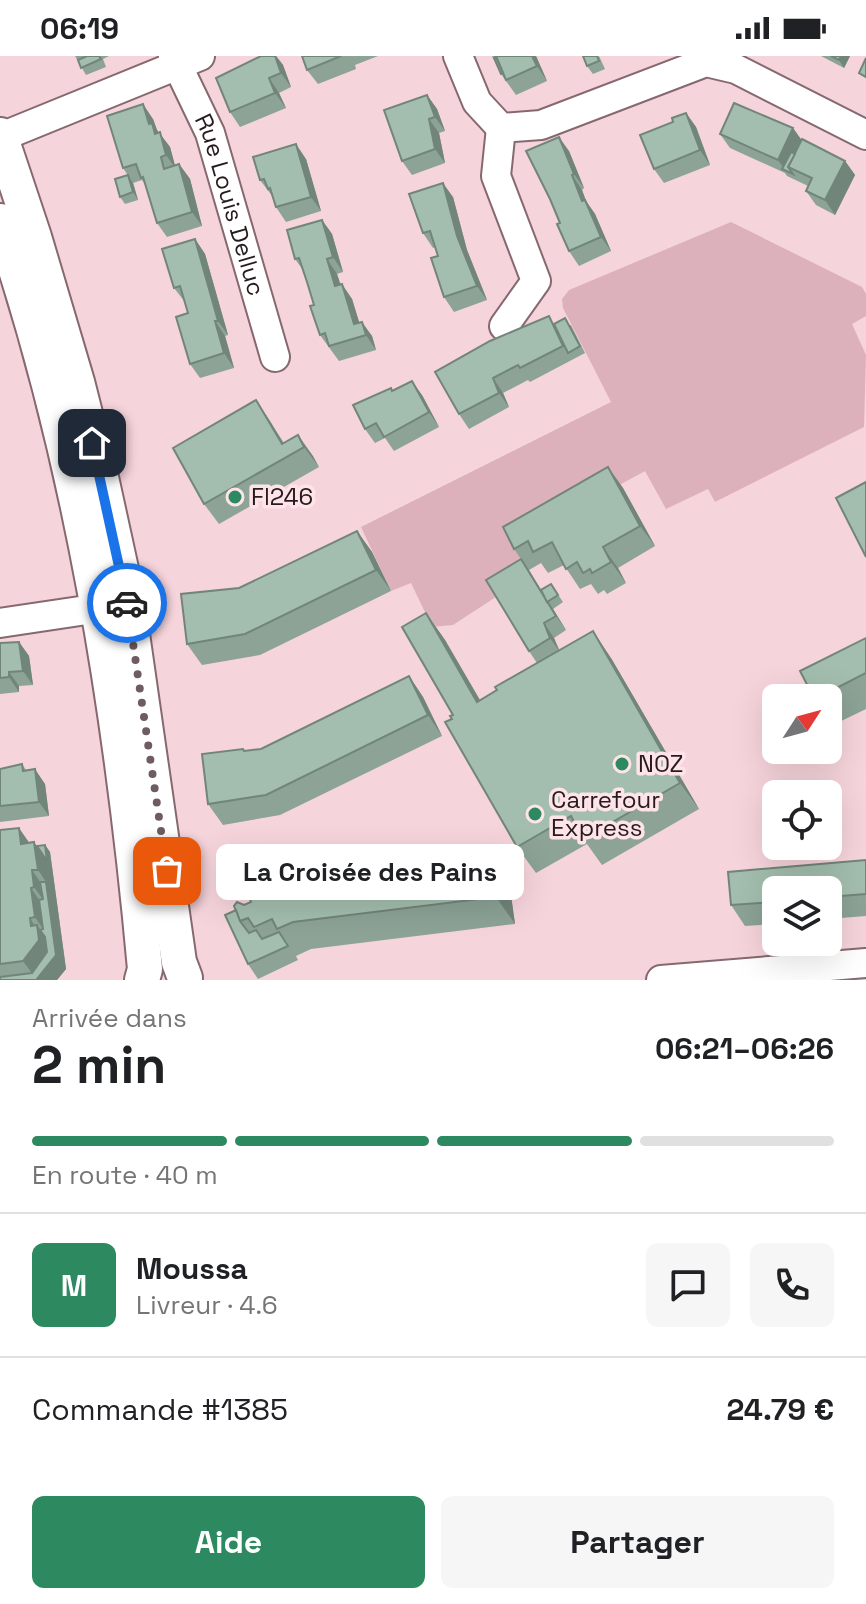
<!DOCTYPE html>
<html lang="fr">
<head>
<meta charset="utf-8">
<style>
  body { margin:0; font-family:"Space Grotesk",sans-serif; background:#f6f6f6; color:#202124; height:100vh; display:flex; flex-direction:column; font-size:30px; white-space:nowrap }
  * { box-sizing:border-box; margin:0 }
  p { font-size:26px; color:#757577 }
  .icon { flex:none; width:44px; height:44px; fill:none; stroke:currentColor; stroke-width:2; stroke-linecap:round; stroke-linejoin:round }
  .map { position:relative; height:924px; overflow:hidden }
  .drawer { display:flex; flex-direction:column; background:#fff; flex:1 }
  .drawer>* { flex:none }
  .needle { width:52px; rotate:54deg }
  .buttons { position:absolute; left:762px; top:628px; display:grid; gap:16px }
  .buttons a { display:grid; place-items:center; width:80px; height:80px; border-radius:12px; background:#fff; box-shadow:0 8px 32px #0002; font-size:40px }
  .pin { position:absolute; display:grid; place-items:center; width:68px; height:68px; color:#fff; margin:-34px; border-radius:16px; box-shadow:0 4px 12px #0006 }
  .courier { position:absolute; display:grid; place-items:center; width:80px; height:80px; margin:-40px; border:6px solid #1a73e8; border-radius:50%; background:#fff; color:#222; box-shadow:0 2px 10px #0007 }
  .bubble { position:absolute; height:56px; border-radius:12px; background:#fff; box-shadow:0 8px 32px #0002; font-size:26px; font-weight:600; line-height:56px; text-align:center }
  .headline em { font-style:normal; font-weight:600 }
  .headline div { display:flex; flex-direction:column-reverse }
  .headline { display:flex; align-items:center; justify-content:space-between; height:136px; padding:0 32px }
  h1 { font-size:52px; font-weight:600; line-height:60px }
  .bar { display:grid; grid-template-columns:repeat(4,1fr); gap:12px 8px; align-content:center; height:96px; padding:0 32px }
  .bar i { height:10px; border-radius:6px; background:#e0e0e0 }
  .bar .current { background:#2d895f }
  .bar p { grid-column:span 4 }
  .line { display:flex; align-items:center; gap:20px; padding:0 32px; border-top:2px solid #e0e0e0 }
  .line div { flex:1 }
  .round { display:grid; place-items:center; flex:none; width:84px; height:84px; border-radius:12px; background:#f6f6f6 }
  .action { display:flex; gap:16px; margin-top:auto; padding:16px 32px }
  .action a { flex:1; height:92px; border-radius:12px; background:#2d895f; color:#fff; font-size:32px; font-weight:600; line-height:92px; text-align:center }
  .action a+a { background:#f6f6f6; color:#202124 }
  .status { display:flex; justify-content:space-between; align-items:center; height:56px; padding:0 40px; background:#fff; direction:ltr }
  .status svg { height:22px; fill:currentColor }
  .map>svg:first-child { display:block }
</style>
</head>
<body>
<div class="status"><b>06:19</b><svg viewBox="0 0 49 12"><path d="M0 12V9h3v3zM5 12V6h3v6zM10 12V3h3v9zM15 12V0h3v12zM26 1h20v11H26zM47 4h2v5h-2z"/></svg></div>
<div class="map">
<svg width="866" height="924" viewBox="0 0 866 924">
  <rect width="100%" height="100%" fill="#f6d4db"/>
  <path fill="#ddb1bb" d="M731,166l131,65 4,7v22l-14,8 14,31 -2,72 -149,75 -7,-13 -42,20 -21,-38 -132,72 18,31 -78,51 -21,2 -21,-44 -20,8 -30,-64 250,-125 -48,-94 -1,-9 7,-9z"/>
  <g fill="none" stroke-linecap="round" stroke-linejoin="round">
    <g stroke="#86696f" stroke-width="32">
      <g id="minor">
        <path id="s1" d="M173,0l37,77 65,224"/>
        <path d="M458,0l19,46 24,26 40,-3 165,-63 30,7 130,66"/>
        <path d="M501,72l-5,48 40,105 -32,45"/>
        <path d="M1,81l199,-81"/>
        <path d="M0,567l100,-15"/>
        <path d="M661,924l205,-17"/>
      </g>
    </g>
    <g stroke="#86696f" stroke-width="38">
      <g id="major">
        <path d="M0,79l34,102 43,145 23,91 26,119 53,370 6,16"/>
        <path d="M0,165c82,241 122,495 145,748l-3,11"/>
      </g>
    </g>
    <use href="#minor" stroke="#fff" stroke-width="28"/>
    <use href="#major" stroke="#fff" stroke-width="34"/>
  </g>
  <g fill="#8ca396">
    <path d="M75,0h34l-6,3 3,8 -20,8z"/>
    <path d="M261,0h15l7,9 8,22 -12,6 7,15 -46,19 -10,-15z"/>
    <path d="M302,0h76l-23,9 1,4 -38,15 -11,-14z"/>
    <path d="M492,0h44l11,25 -31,14 -15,-21z"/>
    <path d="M599,0l6,13 -12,5 -6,-8z"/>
    <path d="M821,0h29l-6,12z"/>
    <path d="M427,39l10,14 8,22 -6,2 6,30 -33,12 -10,-14z"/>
    <path d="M686,57l10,14 14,38 -46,18 -10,-14 19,-47z"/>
    <path d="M153,63l4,11 13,17 5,19 4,-2 11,15 12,47 -35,11 -10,-14 -12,-39 -3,-4 -9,3 -10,-15z"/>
    <path d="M793,72l8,12 44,21 10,14 -20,40 -19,-10 -10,-14 2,-5 -21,-10 -2,-3 -55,-25 -10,-14z"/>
    <path d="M569,95l15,37 -2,2 4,11 9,13 16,37 -32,15 -10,-15 -9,-28 -10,-24z"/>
    <path d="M306,103l15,52 -35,11 -10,-15 -3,-10 -13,-17z"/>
    <path d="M128,119l5,8 5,17 -13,4 -5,-7z"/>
    <path d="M453,141l14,53 20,50 -33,12 -10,-15 -6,-41 -3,-9 -2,1 -10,-15z"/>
    <path d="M322,164l10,14 11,38 -6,2 4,11 11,14 7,23 13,14 4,14 -37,11 -19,-26 -6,-30 -11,-35 -8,-11z"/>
    <path d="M195,183l10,15 23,81 -3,1 9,32 -34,10 -10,-14 -2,-51 -3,-11 -11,-14z"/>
    <path d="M554,268l17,1 14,28 -55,29 -2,-2 -25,13 6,14 -40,22 -10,-15 -24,-42z"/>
    <path d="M392,335l30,4 17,32 -45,24 -9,-13 -10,5 -10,-14z"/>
    <path d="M256,344l28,43 14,-8 21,32 -100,57 -15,-20z"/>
    <path d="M608,411l15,21 32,58 -37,22 8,15 -19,11 -3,-4 -6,4 -7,-10 -11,5 -16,-24 -16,8 -7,-10 -12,7 12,20 10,-6 12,18 -10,7 13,21 -12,8 5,12 52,8 88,151 -97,56 -15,-21 -51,29 -19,-26 -65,-128 1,-4 -27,-102 19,27 35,60 57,-37 -8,-12 -8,-92 -7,-10z"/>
    <path d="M357,475l15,21 19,39 -131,64 -58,10 -15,-21z"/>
    <path d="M866,582v71l-33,16 -5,-7v-20h-14z"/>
    <path d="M19,586l10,14 4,29 -14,1v6l-19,2v-51z"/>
    <path d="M409,620l14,21 19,39 -162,79 -57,10 -15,-21 37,-53 16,-2z"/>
    <path d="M22,708l4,6 19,14 4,32 -49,6v-53z"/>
    <path d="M0,774l37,16 8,-1 5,7 16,117 -9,11h-57z"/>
    <path d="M491,798l18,27 6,43 -204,25 -15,7 2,4 -40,19 -10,-15 -23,-49 26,-13 8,-14z"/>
    <path d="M866,804v56l-38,3v-29h-52v34l-31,2 -14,-21 -3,-33z"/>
  </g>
  <g fill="#72857a">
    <path d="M275,0h1l7,9 8,22 -10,-14z"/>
    <path d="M532,0h4l11,25 -10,-15z"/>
    <path d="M841,0h9l-6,12 -5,-8z"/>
    <path d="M269,22l10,15 7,15 -11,-15z"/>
    <path d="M427,39l10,14 8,22 -10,-14z"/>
    <path d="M143,48l10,15 4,11 13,17 6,22 -10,-14 -17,-31z"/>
    <path d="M686,57l10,14 14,38 -10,-15z"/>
    <path d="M429,63l10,14 6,30 -10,-14z"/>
    <path d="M793,72l10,14 -15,25 -3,3 -7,-10z"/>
    <path d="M559,81l10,14 15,37 -10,-14z"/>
    <path d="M296,88l10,15 15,52 -10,-14z"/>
    <path d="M845,105l10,14 -20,40 -10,-15z"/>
    <path d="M179,108l11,15 12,47 -10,-14z"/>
    <path d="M128,119l5,8 5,17 -5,-8z"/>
    <path d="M572,119l10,15 4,11 9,13 16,37 -10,-14 -19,-36z"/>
    <path d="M443,127l10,14 14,53 20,50 -10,-14 -20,-50z"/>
    <path d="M322,164l10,14 11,38 -10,-15z"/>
    <path d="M195,183l10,15 23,81 -10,-14z"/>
    <path d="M327,203l10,15 8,27 -10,-15z"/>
    <path d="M342,228l10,15 12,39 -10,-14z"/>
    <path d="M215,265l10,15 9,32 -10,-15z"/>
    <path d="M362,266l10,14 4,14 -10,-15z"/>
    <path d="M493,322l10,15 6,14 -10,-14z"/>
    <path d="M412,325l10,14 17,32 -10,-15z"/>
    <path d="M256,344l14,21 20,34 -8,-11z"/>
    <path d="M298,379l15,21 6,11 -15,-20z"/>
    <path d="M608,411l15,21 32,58 -15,-20z"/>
    <path d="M357,475l15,21 19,39 -15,-21z"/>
    <path d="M603,491l15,21 8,15 -15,-21z"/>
    <path d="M521,503l10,15 35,56 -10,-14z"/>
    <path d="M426,557l19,27 51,88 -19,-26z"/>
    <path d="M544,567l10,15 6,14 -10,-14z"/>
    <path d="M593,575l18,27 88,151 -19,-26z"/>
    <path d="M19,586l10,14 4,29 -10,-14z"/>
    <path d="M9,616l10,14v6l-10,-15z"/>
    <path d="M409,620l14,21 19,39 -14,-21z"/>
    <path d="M35,713l10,15 4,32 -10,-14z"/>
    <path d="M19,772l16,23 -1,-9 13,19 -2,-16 5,7 16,117 -9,11h-20l-14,-19 8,-35 -1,-8 7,12v-5l18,26 -5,-42 -16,-22 -2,-17 15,22 -1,-10 -25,-38z"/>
    <path d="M491,798l18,27 6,43 -19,-27z"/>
    <path d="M31,832l18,26 4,30 -18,-27z"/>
  </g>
  <g fill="#a3beae" stroke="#72857a" stroke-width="2">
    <path d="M87,0h12l2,3 -20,9 -3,-8z"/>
    <path d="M261,0h14l6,17 -12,5 6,15 -45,19 -14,-34z"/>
    <path d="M302,0h39l-34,14z"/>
    <path d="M496,0h36l5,10 -31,14z"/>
    <path d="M583,0h14l2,5 -12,5z"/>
    <path d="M831,0h10l-2,4z"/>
    <path d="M496,1l7,16 -2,1 -7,-16z"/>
    <path d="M866,2v19l-7,-4z"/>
    <path d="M427,39l8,22 -6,2 6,30 -33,12 -18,-51z"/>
    <path d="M734,47l59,25 -15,32 -58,-26z"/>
    <path d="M143,48l6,20 3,-1 3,11 5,-2 6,23 -5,2 3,12 15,-5 13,48 -35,11 -14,-46 -2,1 -5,-14 -13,4 -16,-52z"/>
    <path d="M686,57l14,37 -46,19 -14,-34 33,-13 -1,-4z"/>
    <path d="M559,81l15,37 -2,1 10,26 3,-1 16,37 -32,14 -12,-27 3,-1 -10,-24 -24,-48z"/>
    <path d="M802,83l43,22 -20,39 -19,-9 6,-13 -24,-11z"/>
    <path d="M296,88l15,53 -35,10 -6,-19 -2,1 -4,-10 -4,1 -7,-23z"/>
    <path d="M791,96l4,2 -7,13 5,7 -11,-5z"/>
    <path d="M128,119l5,17 -13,5 -5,-18z"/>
    <path d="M443,127l14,53 20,50 -33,11 -13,-39 7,-2 -8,-25 -7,2 -14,-39z"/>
    <path d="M322,164l11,37 -6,2 8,27 7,-2 12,40 8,-2 4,13 -37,11 -4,-13 -5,2 -10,-29 4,-1 -7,-23 -8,-24 -4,1 -8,-29z"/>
    <path d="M195,183l23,82h-3l9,32 -34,11 -14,-47 12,-4 -8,-27 -6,2 -12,-39z"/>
    <path d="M549,260l14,30 -43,22 -2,-3 -25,13 6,15 -40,21 -24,-42 55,-31z"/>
    <path d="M565,262l15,28 -12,7 -14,-29z"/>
    <path d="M412,325l17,31 -45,25 -8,-14 -11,6 -12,-24 38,-17 1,3z"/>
    <path d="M256,344l26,44 16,-9 6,12 -100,57 -31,-56z"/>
    <path d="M608,411l32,59 -37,21 8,15 -19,11 -2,-4 -7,4 -6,-11 -11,7 -14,-27 -19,10 -5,-11 -14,8 -11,-22z"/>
    <path d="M866,426v75l-30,-59z"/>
    <path d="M357,475l19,39 -131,64 -58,10 -6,-50 58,-6z"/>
    <path d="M521,503l35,57 -12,7 6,15 -21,13 -43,-71z"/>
    <path d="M551,528l7,11 -11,7 -6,-12z"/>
    <path d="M426,557l51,89 20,-12 -2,-3 98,-56 87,152 -97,56 -12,-23 -54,31 -72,-125 7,-3 -2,-3 3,-1 -51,-88z"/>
    <path d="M866,582v35l-49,25h-3l-14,-27z"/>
    <path d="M19,586l4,29 -14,1v5l-9,1v-35z"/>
    <path d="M409,620l19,39 -162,80 -58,9 -6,-50 41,-5 1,2 17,-2z"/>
    <path d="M22,708l1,7 12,-2 4,33 -39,4v-37z"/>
    <path d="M19,772l2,16 13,-2 4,28h-6l2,17 -3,1 4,29 -5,1 1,8 6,-1 2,15 -16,21 -23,3v-134z"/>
    <path d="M45,789l2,16 -10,-15z"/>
    <path d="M491,798l5,43 -203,25 -16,7 -5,-10 -18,8 -6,-9 -8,3 -6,-15 3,-4 7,3 7,-3 -5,-13 10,-5 2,4 15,-7z"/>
    <path d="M866,804v34l-38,3v-7h-52v12l-45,3 -3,-33z"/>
    <path d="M40,826h6l10,73 -20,25h-36v-3l32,-4 15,-21 -2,-15 -5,-7 3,-1 -4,-29 4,-1z"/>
    <path d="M236,854l4,11 9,12 7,-3 6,9 17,-7 9,14 -40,18 -23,-49z"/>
  </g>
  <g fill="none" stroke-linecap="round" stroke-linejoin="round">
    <path stroke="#6f5c60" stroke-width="8" stroke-dasharray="0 14.4" d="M127,547l40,268"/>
    <path stroke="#1a73e8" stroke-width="10" d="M92,387l35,160"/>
  </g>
  <g fill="#2d895f" stroke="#fee4e9" stroke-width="3">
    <circle cx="235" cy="441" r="8"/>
    <circle cx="622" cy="708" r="8"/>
    <circle cx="535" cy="758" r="8"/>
  </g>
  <g text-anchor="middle" stroke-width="7" stroke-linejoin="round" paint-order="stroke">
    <g font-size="24" fill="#261b1d" stroke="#fee4e9">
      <text dy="8" stroke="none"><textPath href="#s1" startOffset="160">Rue Louis Delluc</textPath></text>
    </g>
    <g font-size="24" fill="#261b1d" stroke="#fee4e9" text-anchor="start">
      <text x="251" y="449">Fl246</text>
      <text x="638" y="716">NOZ</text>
      <text x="551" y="752">Carrefour<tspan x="551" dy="28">Express</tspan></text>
    </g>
  </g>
</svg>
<div class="buttons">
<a><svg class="needle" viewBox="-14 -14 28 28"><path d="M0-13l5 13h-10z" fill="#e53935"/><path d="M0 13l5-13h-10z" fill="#757577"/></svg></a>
<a><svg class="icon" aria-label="locate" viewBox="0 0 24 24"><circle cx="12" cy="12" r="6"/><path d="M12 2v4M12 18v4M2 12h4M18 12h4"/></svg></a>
<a><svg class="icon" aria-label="layers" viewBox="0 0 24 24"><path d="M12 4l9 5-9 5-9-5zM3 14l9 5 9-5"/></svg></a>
</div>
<div class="pin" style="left:167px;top:815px;background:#ea580c"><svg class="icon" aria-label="bag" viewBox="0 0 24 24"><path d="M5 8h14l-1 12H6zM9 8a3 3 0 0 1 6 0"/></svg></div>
<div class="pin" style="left:92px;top:387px;background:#1f2937"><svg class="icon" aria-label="home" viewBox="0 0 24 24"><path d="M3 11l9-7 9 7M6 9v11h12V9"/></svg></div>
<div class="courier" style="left:127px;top:547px"><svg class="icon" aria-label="car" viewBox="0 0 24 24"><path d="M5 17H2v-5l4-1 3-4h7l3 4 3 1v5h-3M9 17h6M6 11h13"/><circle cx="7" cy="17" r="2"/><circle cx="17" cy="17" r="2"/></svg></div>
<div class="bubble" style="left:216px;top:788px;width:308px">La Croisée des Pains</div>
</div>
<section class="drawer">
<div class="headline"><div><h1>2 min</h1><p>Arrivée dans</p></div><em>06:21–06:26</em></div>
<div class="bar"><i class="current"></i><i class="current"></i><i class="current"></i><i></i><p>En route · 40 m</p></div>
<div class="line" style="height:144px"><b class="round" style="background:#2d895f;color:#fff">M</b><div><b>Moussa</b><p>Livreur · 4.6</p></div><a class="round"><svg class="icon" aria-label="chat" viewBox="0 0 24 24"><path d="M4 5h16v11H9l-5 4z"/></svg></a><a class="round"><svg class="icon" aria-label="phone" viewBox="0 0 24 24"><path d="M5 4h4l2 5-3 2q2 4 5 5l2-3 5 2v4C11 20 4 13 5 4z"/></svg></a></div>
<div class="line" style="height:104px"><div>Commande #1385</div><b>24.79 €</b></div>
<div class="action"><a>Aide</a><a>Partager</a></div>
</section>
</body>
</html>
